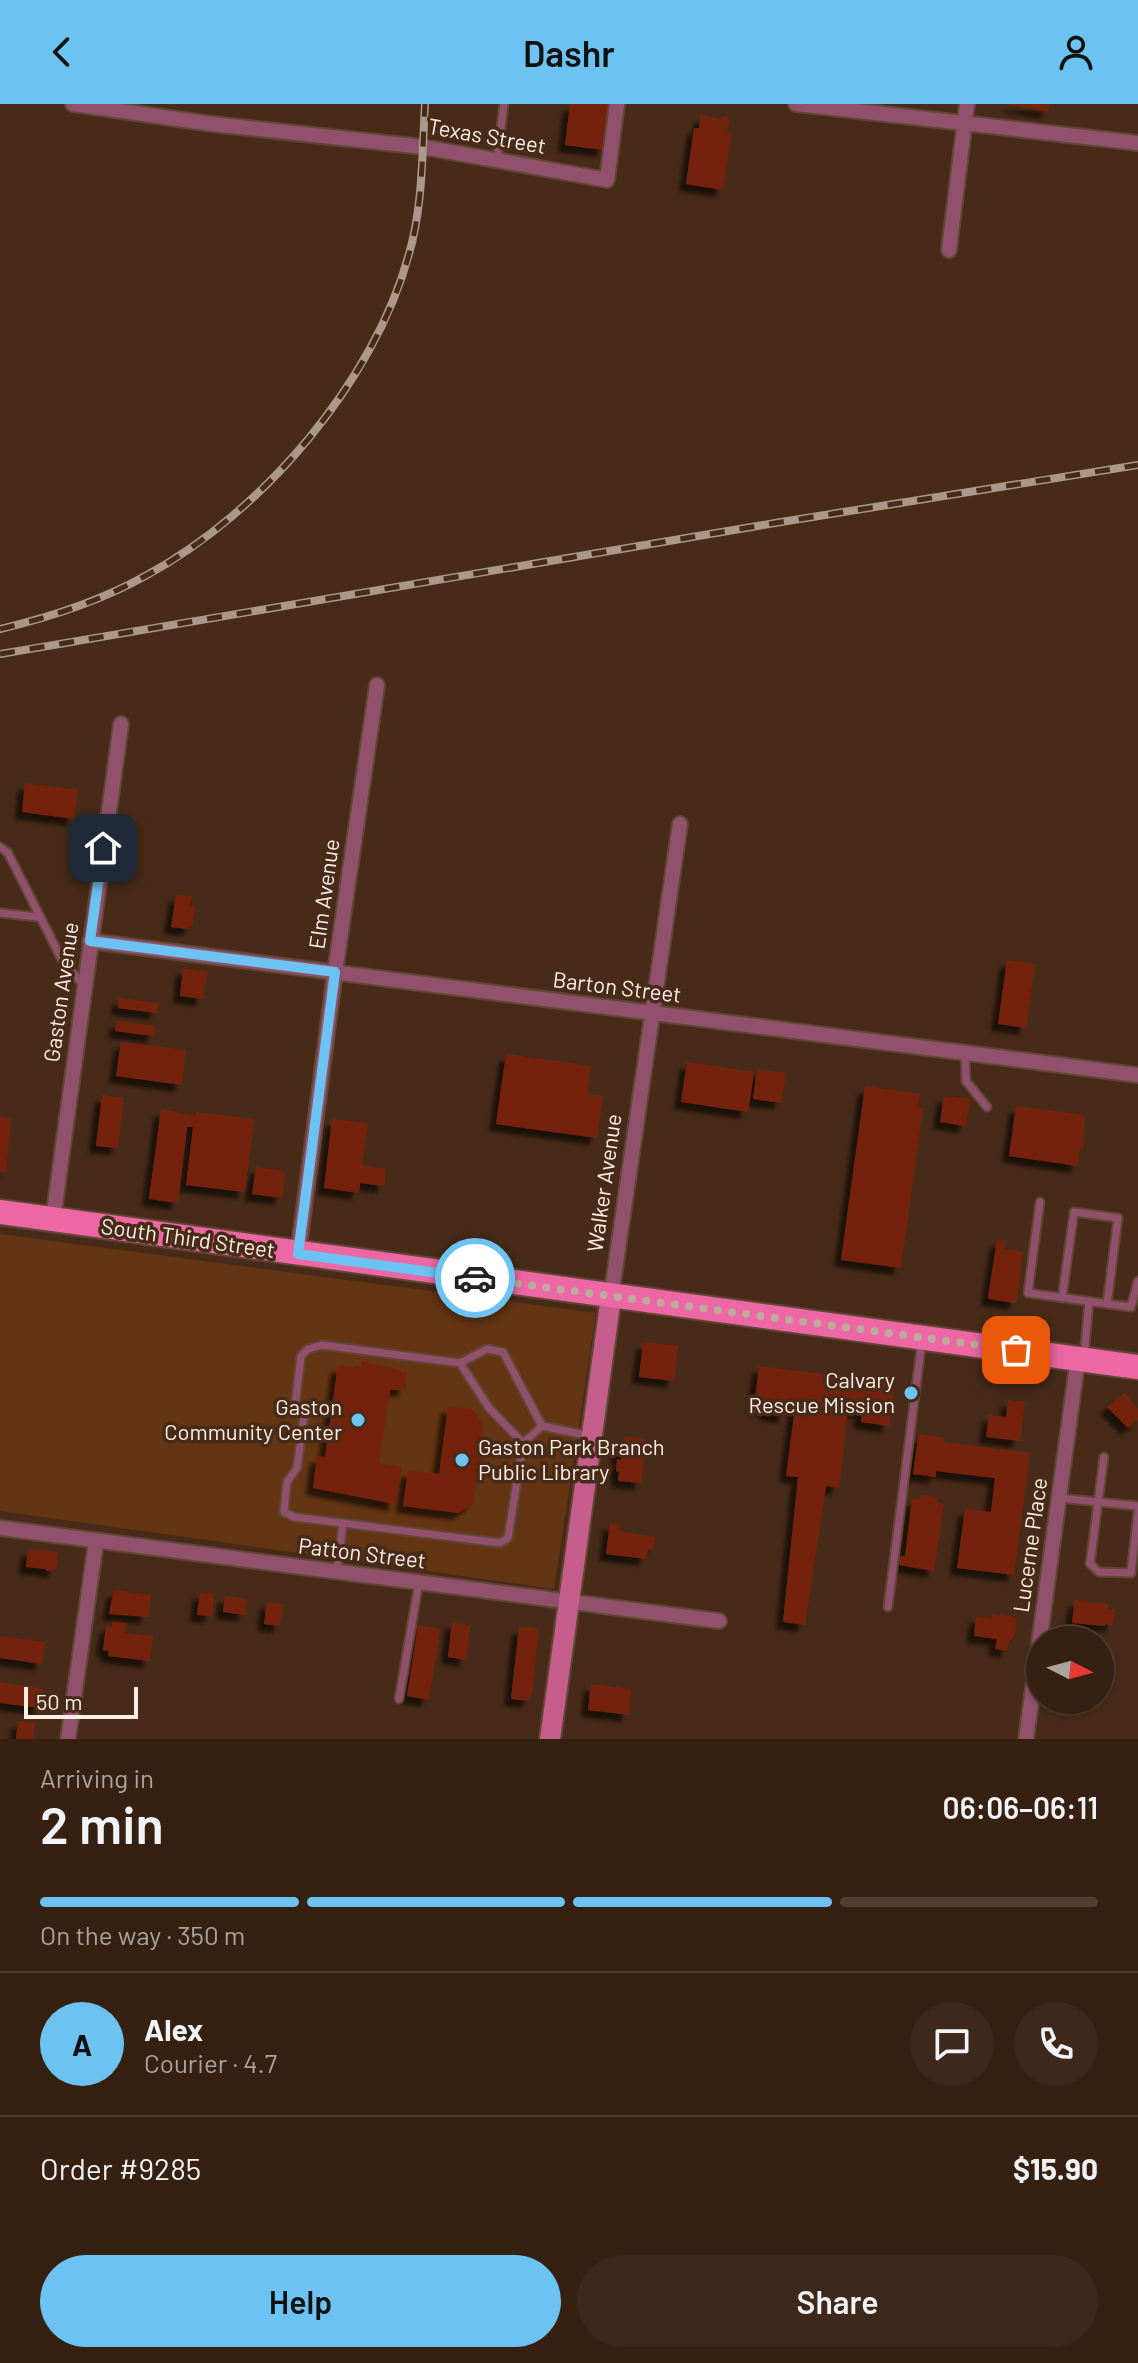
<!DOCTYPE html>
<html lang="en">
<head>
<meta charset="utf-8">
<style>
  body { margin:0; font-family:Barlow,sans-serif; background:#3d281b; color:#f1f3f6; height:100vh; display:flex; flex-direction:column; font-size:30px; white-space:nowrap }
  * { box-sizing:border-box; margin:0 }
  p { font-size:26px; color:#aaa39f }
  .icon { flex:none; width:44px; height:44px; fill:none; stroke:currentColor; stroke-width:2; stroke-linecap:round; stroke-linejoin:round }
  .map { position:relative; height:1635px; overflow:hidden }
  .panel { display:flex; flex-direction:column; background:#352012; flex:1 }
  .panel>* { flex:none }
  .needle { width:52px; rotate:96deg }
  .buttons { position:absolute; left:1026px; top:1522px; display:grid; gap:16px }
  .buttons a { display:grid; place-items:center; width:88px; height:88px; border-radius:50%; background:#352012; box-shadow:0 2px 6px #0004,0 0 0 2px #4f3e32; font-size:40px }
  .scale { position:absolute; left:24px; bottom:20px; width:114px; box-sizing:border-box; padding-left:8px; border:4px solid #feefe5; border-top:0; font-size:22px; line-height:28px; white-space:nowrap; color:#feefe5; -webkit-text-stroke:6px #472b18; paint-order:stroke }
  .pin { position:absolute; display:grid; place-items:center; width:68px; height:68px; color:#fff; margin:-34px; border-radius:16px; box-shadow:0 4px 12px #0006 }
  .courier { position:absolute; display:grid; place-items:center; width:80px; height:80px; margin:-40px; border:6px solid #6cc3f2; border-radius:50%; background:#fff; color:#222; box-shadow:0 2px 10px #0007 }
  .headline em { font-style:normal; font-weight:600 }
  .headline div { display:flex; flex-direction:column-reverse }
  .headline { display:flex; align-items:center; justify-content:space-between; height:136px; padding:0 40px }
  h1 { font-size:52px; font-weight:600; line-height:60px }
  .bar { display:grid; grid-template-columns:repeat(4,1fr); gap:12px 8px; align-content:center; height:96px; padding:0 40px }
  .bar i { height:10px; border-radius:6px; background:#4f3e32 }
  .bar .selected { background:#6cc3f2 }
  .bar p { grid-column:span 4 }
  .line { display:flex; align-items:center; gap:20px; padding:0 40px; border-top:2px solid #4f3e32 }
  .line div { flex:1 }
  .round { display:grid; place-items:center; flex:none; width:84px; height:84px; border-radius:42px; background:#3d281b }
  .primary-button { display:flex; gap:16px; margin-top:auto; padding:16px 40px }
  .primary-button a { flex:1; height:92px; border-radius:48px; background:#6cc3f2; color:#111; font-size:32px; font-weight:600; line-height:92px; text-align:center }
  .primary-button a+a { background:#3d281b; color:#f1f3f6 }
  header { display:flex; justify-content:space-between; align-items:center; height:104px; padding:0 40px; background:#6cc3f2; color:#111; font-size:36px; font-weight:600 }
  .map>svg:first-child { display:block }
</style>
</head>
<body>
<header><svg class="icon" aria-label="back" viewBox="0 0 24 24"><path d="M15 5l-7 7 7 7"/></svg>Dashr<svg class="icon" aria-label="person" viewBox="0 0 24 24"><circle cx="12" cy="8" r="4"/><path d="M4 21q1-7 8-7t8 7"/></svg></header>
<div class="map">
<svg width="1138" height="1635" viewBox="0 0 1138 1635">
  <defs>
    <filter id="shadow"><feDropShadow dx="-7" dy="7" stdDeviation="2" flood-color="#0009"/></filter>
  </defs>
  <rect width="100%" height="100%" fill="#472b18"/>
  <path fill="#633512" d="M0,1130l596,79 -42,276 -554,-78z"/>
  <g fill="#752411" filter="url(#shadow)">
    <path d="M570,0h40l-6,46 -39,-5z"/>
    <path d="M1005,0h44l-1,8z"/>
    <path d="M701,11l21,4 1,-3h4l2,4 -2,13 4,1 -8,56 -37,-6 8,-56h5z"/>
    <path d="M25,679l53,7 -4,29 -52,-7z"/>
    <path d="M176,791l16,1 -2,10h5l-3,21h-4v2l-17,-2z"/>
    <path d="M1007,856l28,4 -9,64 -28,-4z"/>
    <path d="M183,864l24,3 -4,28 -23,-3z"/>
    <path d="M119,894l39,5 -1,10 -39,-5z"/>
    <path d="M117,917l38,5 -1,10 -39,-5z"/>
    <path d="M121,938l65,8 -4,35 -66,-9z"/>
    <path d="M506,950l85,12 -4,28 16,2 -6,42 -101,-14z"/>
    <path d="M687,958l67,10 -6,40 -67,-10z"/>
    <path d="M757,965l29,4 -5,30 -28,-4z"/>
    <path d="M865,982l55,8 -2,13 5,1 -22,160 -60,-8z"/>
    <path d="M102,991l22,3 -6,50 -22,-2z"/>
    <path d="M944,992l26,3 -4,27 -26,-4z"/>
    <path d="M1016,1002l69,9 -2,34 -3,-1 -2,18 -69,-10z"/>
    <path d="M161,1005l34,7 1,-4 58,7 -9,73 -59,-7 7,-58h-6l-9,76 -29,-4z"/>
    <path d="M0,1013l11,2 -5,53h-6z"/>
    <path d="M332,1015l36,4 -6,42 24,4 -2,17 -24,-3 -1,10 -35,-5z"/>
    <path d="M256,1063l29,4 -3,27 -30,-4z"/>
    <path d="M997,1136l9,1 -2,8 19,3 -6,49 -3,2 -25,-4 -1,-2z"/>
    <path d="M643,1238l35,4 -4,35 -35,-4z"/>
    <path d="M361,1257l45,11v17l-16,1 -11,73 23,4 -7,37 -82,-16 4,-32 8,1 13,-92 23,4z"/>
    <path d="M759,1262l136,17 -6,43 -28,-4 1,-10 -14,-1 -9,77 -13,-2 -21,139 -22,-3 15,-145 -12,-1 10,-76 -9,-1 -2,17 -19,-2v-5l-12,-2z"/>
    <path d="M1125,1289l13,16v11l-10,8 -21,-21z"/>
    <path d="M1008,1296l17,2 -5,39 -34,-4 3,-22 17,2z"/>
    <path d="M448,1302l24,3 11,14 -3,25 5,1 -4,33 -5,-1 -3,22 -14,10 -56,-7 5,-36 31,4z"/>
    <path d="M919,1330l25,4v4l86,11 -16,122 -57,-7 8,-59 26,3 4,-34 -59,-7v6l-23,-3 4,-29 4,1 -4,-2z"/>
    <path d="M624,1332l22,3 -5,44 -23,-2 1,-9 -3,-1 1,-12 4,1v-3l-4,-1 2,-12 4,1z"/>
    <path d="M921,1391l16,2v6l7,1 -10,67 -35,-6 1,-9h5l7,-57 7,1z"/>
    <path d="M610,1419l10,2 -1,6 36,6 -2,13 -5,-1 -2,10 -40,-5z"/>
    <path d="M28,1445l30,3 -2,18 -10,1v-2l-20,-2z"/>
    <path d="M114,1486l37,5 -3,22 -39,-3z"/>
    <path d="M200,1488l14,2 -2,22 -15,-1z"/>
    <path d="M225,1492l22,3 -2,16 -22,-3z"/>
    <path d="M1075,1496l33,4v5h7l-2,16 -8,-1v2l-33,-3z"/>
    <path d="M267,1498l16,2 -3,22 -16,-2z"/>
    <path d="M992,1510l24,3 -1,20 -6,4 -1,10 -13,-2 2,-10 -23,-3 2,-20 16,2z"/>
    <path d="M112,1518l15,1 -2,10 28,3 -3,25 -42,-5 1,-5 -6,-1 3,-24 6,1z"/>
    <path d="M452,1518l18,4 -4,34 -18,-3z"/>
    <path d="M418,1521l22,4 -11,71 -22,-4z"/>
    <path d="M528,1522l11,4 -2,15h2l-3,3 -1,27h-2l1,8h-2l2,3 -5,15 -18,-2 8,-72 9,1z"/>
    <path d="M0,1532l45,6 -3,22 -42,-6z"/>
    <path d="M0,1578l43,7 -2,19 -41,-5z"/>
    <path d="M591,1580l40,5 -2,26 -41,-5z"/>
    <path d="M18,1617l17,2 -2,16h-17z"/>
  </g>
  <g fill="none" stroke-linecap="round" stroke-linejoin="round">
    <g stroke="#614635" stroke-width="11">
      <g id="lane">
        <path d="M497,56l7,-56"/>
        <path d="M0,743l8,6 54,107 22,26"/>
        <path d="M0,809l38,4"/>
        <path d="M965,950l1,27 21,26"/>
        <path d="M1040,1098l-12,91 103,14 7,-26"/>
        <path d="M1062,1194l12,-86 44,6 -11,86"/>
        <path d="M1084,1253l5,-55"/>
        <path d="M460,1259l29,45 34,35"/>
        <path d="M542,1322l-19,17 -15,95 -8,5 -206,-26 -10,-5 3,-30 10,-14 7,-52 -9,-9 6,-51 7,-7 14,-4 138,18 27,-14 16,3 39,74 48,10"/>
        <path d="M1104,1353l-14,107 9,8 32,1 7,-61"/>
        <path d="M1059,1394l79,8"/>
        <path d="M337,1468l6,-49"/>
        <path d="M888,1503l34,-267"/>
        <path d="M399,1595l20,-117"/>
      </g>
    </g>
    <g stroke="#614635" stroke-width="18">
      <g id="street">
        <path d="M73,0l139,20 211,23 184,33 10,-76"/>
        <path d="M796,0l342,39"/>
        <path d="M949,146l18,-146"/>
        <path d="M90,837l1048,134"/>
        <path d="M53,1115l68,-495"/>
        <path d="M298,1150l37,-282 42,-287"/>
        <path d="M611,1193l69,-473"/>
        <path d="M0,1424l719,93"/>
        <path d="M68,1635l28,-197"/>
        <path d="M1026,1635l52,-381"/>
      </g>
    </g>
    <g stroke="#614635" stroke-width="24">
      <path id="secondary" d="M550,1635l61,-442"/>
    </g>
    <g stroke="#614635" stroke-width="28">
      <path id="primary" d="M0,1108l1138,155"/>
    </g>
    <use href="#lane" stroke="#91506b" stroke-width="7"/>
    <use href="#street" stroke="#91506b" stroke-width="14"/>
    <use href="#secondary" stroke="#c55e8b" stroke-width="20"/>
    <use href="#primary" stroke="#ec67a3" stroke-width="24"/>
    <g stroke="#ac988a" stroke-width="8">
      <g id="rail">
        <path d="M0,525c51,-12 101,-28 147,-54 116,-63 227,-193 262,-321 14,-48 13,-100 16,-150"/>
        <path d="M0,550l781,-132 357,-57"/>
      </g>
    </g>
    <use href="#rail" stroke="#472b18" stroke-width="5" stroke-dasharray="15" stroke-linecap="butt"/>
  </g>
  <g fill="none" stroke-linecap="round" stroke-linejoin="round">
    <path stroke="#beaa9d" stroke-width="8" stroke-dasharray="0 14.4" d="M475,1174l541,72"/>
    <path stroke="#6cc3f2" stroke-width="10" d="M103,744l-13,93 245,31 -37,282 177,24"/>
  </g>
  <g fill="#6cc3f2" stroke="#472b18" stroke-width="3">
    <circle cx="911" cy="1289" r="8"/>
    <circle cx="358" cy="1316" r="8"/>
    <circle cx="462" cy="1356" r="8"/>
  </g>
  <g text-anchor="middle" stroke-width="7" stroke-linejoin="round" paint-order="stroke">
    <g font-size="22" fill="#feefe5" stroke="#472b18">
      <text transform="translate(487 32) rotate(10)" y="8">Texas Street</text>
      <text transform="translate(324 790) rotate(-82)" y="8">Elm Avenue</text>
      <text transform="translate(617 883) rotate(7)" y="8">Barton Street</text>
      <text transform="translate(61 888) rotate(-82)" y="8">Gaston Avenue</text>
      <text transform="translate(604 1079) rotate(-82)" y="8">Walker Avenue</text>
      <text transform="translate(188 1134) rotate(8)" y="8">South Third Street</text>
      <text transform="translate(1030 1441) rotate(-82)" y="8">Lucerne Place</text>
      <text transform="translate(362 1449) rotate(7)" y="8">Patton Street</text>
    </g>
    <g font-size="22" fill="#feefe5" stroke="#472b18" text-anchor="end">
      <text x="895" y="1284">Calvary<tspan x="895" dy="25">Rescue Mission</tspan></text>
      <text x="342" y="1311">Gaston<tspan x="342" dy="25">Community Center</tspan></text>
      <text x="478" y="1351" text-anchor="start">Gaston Park Branch<tspan x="478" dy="25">Public Library</tspan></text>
    </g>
  </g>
</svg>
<div class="buttons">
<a><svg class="needle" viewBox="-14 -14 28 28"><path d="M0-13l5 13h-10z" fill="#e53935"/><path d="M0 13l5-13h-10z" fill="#aaa39f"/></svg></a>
</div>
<div class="scale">50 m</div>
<div class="pin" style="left:1016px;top:1246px;background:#ea580c"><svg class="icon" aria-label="bag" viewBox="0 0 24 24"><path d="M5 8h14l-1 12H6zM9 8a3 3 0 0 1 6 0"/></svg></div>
<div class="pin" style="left:103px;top:744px;background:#1f2937"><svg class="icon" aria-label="home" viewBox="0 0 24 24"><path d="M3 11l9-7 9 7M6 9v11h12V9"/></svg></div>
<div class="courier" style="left:475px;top:1174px"><svg class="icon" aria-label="car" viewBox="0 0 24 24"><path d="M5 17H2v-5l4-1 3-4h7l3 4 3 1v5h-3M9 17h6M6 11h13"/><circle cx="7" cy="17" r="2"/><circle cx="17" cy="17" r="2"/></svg></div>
</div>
<section class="panel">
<div class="headline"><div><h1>2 min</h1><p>Arriving in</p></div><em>06:06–06:11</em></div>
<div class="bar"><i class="selected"></i><i class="selected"></i><i class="selected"></i><i></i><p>On the way · 350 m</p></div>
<div class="line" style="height:144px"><b class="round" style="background:#6cc3f2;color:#111">A</b><div><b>Alex</b><p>Courier · 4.7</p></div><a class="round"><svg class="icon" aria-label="chat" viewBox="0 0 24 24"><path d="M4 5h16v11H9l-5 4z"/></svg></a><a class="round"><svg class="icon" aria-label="phone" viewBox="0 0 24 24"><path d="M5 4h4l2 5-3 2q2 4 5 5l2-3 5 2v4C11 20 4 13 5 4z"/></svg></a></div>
<div class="line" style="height:104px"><div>Order #9285</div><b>$15.90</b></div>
<div class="primary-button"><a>Help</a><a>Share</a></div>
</section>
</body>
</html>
